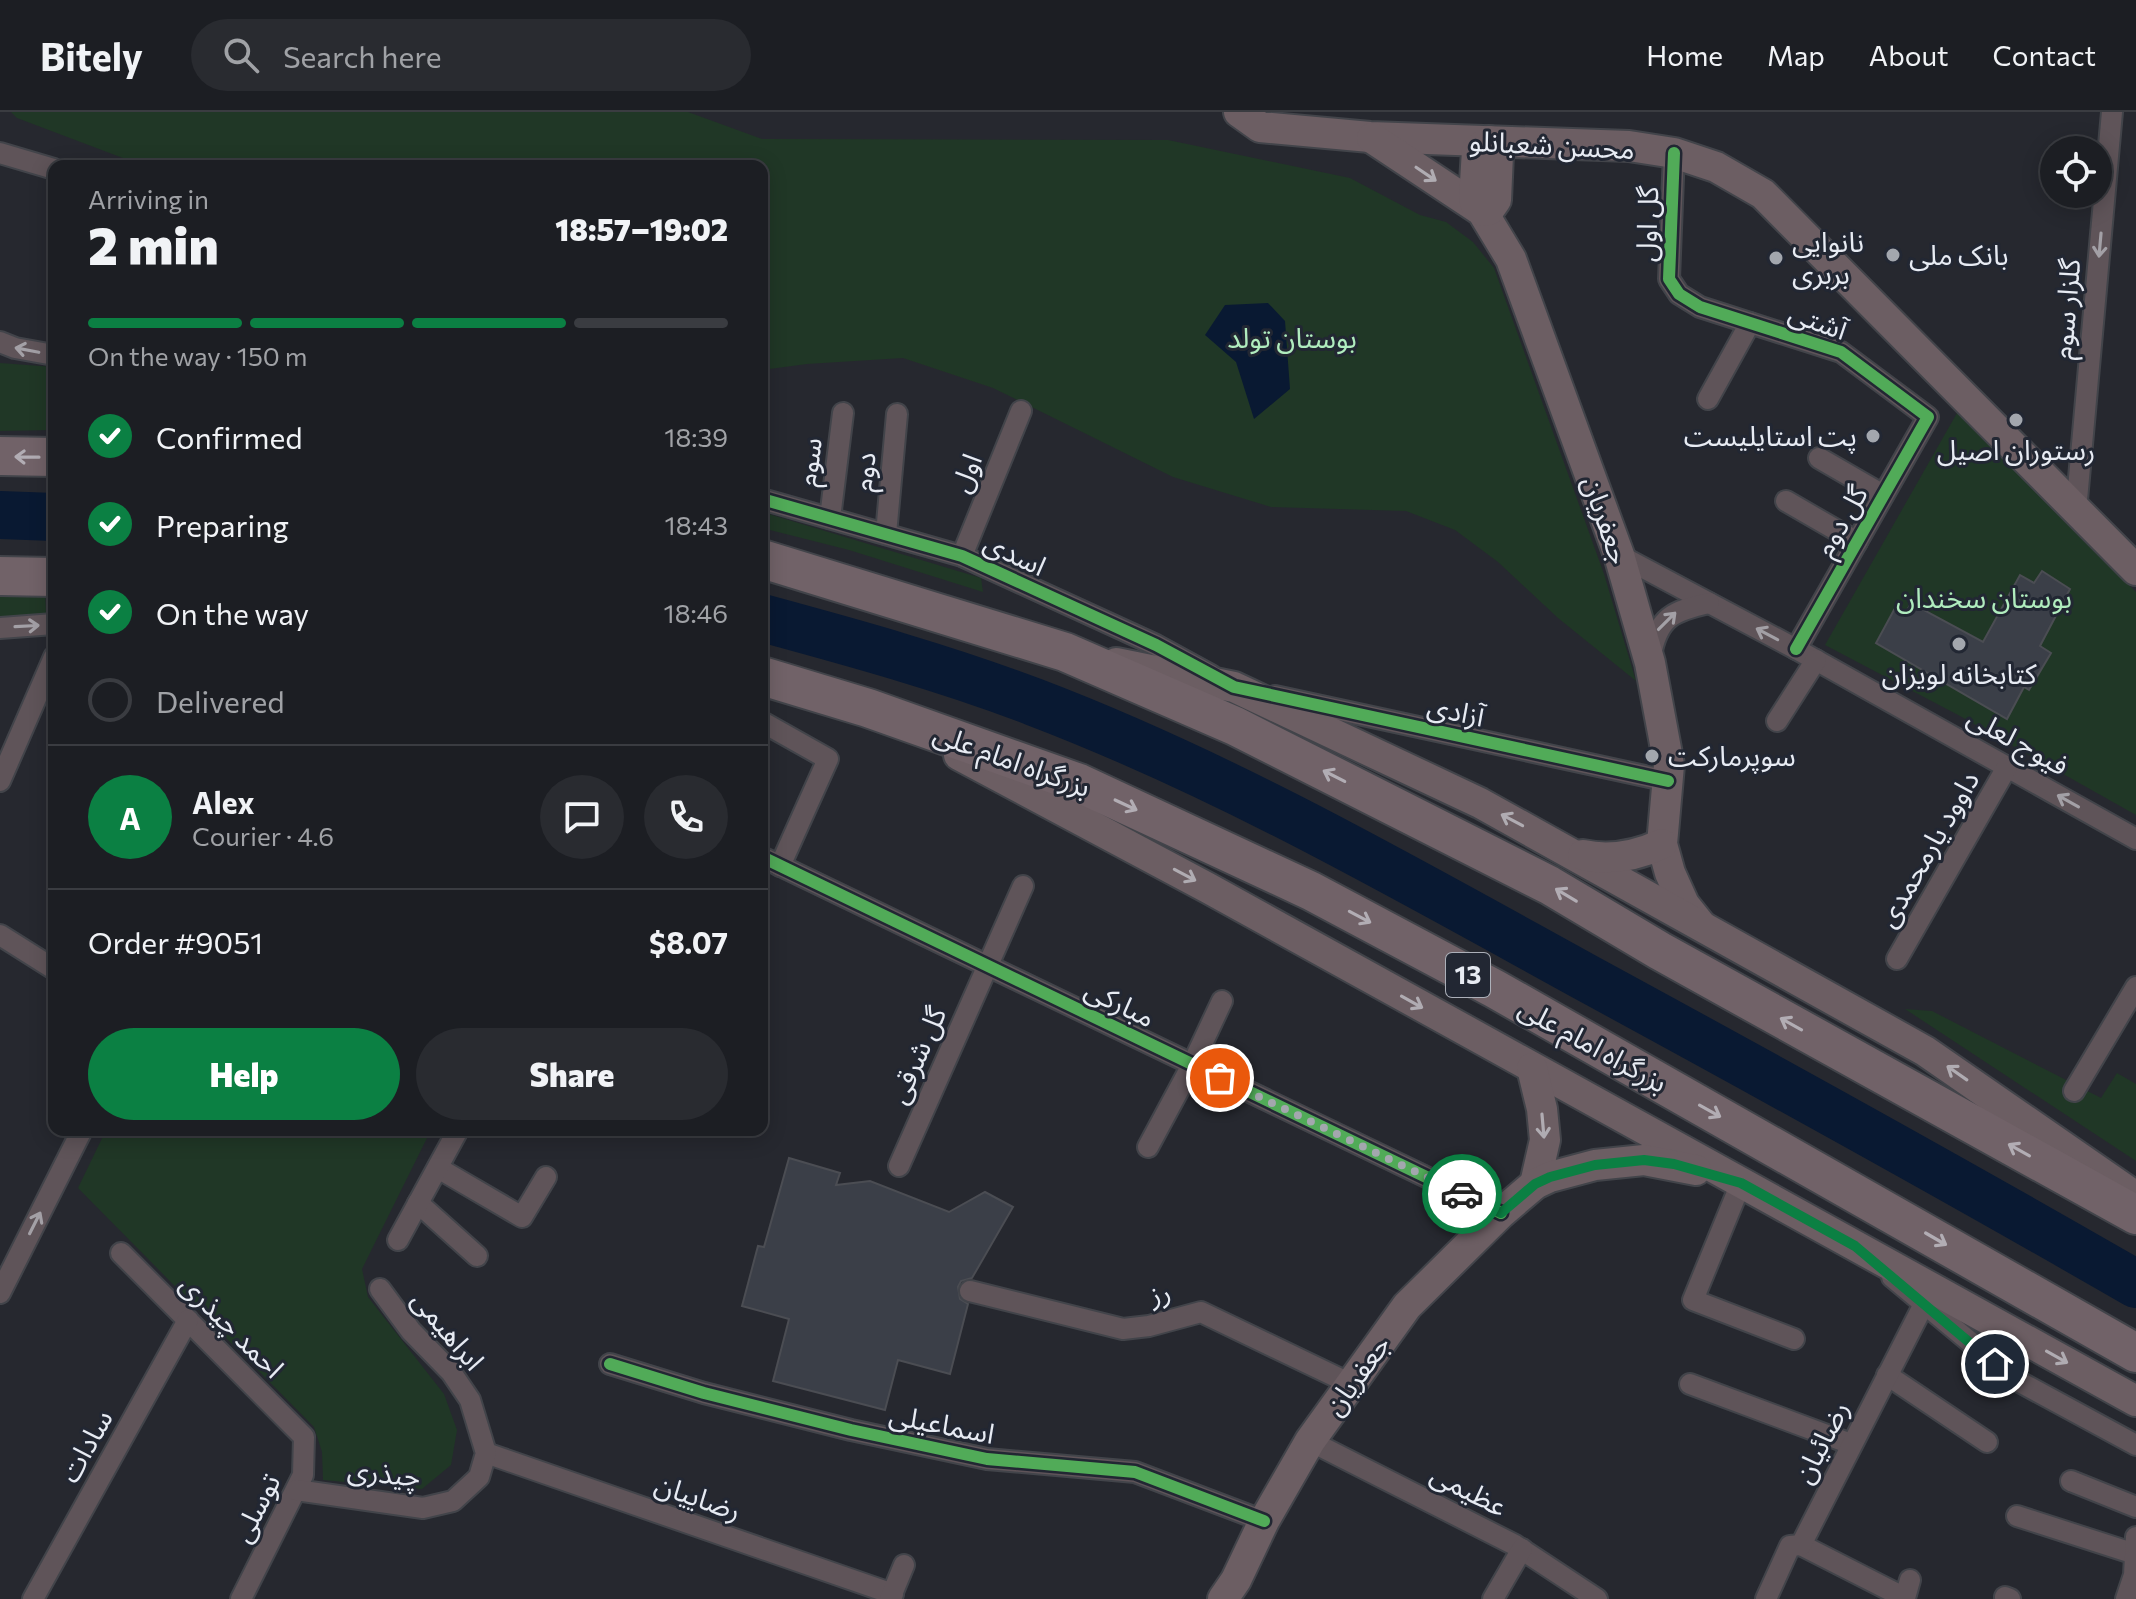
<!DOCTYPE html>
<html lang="en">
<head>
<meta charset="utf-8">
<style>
  body { margin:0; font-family:Commissioner,"Noto Sans Arabic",sans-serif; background:#292b30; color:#f1f3f6; height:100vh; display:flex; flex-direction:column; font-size:30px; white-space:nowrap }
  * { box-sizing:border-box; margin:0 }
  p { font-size:26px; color:#a0a2a6 }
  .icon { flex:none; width:44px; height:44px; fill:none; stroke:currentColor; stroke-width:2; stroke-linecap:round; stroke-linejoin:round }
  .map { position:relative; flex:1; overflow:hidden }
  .panel { position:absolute; left:48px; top:48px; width:720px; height:976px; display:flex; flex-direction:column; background:#1c1e23; border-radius:16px; box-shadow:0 4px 20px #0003,0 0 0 2px #3a3c41 }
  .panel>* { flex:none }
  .fabs { position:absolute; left:2040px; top:24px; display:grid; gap:16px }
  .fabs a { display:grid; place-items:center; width:72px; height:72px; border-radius:50%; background:#1c1e23; box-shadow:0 4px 20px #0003,0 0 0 2px #3a3c41; font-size:40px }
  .pin { position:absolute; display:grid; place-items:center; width:68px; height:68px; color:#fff; margin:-34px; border:4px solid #fff; border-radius:50%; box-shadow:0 2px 8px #0007 }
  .courier { position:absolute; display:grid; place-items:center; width:80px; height:80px; margin:-40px; border:6px solid #0b8043; border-radius:50%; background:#fff; color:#222; box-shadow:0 2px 10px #0007 }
  .headline em { font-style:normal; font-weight:800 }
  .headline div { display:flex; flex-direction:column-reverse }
  .headline { display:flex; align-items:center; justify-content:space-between; height:136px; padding:0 40px }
  h1 { font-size:52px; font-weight:800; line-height:60px }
  .bar { display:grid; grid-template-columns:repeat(4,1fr); gap:12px 8px; align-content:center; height:96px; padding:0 40px }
  .bar i { height:10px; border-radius:6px; background:#3a3c41 }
  .bar .selected { background:#0b8043 }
  .bar p { grid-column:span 4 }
  .line { display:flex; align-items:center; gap:20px; padding:0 40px; border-top:2px solid #3a3c41 }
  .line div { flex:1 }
  .round { display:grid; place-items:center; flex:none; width:84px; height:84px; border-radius:42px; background:#292b30 }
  ol { padding:0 40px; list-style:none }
  li { display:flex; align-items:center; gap:24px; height:88px }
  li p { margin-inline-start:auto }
  li .icon { padding:8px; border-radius:50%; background:#0b8043; color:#fff; stroke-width:4 }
  li:last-child { color:#a0a2a6 }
  li i { width:44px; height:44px; border:4px solid #3a3c41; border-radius:50% }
  .cta { display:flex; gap:16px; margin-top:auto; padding:16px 40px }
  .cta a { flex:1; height:92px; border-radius:48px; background:#0b8043; color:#fff; font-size:32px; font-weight:800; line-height:92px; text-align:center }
  .cta a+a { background:#292b30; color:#f1f3f6 }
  header { display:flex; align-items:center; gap:48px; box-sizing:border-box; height:112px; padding:0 40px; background:#1c1e23; border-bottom:2px solid #3a3c41 }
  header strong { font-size:38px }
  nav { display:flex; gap:44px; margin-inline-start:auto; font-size:28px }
  .search { width:560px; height:72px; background:#292b30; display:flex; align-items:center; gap:20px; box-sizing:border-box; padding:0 28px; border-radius:44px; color:#a0a2a6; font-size:30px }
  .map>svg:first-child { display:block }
</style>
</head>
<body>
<header>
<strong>Bitely</strong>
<div class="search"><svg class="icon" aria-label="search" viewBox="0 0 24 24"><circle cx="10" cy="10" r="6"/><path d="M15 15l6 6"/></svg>Search here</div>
<nav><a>Home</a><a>Map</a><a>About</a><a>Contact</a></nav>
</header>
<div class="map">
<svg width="2136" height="1487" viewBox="0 0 2136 1487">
  <rect width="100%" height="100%" fill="#26282f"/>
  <g fill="#203726">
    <path d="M11,0h677l74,27 406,1 182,38 70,37 26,7 27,20 21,26 110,306 32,107 -78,-63 -60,-56 -43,-32 -49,-19 -135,-4 -98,-30 -180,-89 -90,-30 -96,6 -45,6v-204h-618l-127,-48z"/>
    <path d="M0,251l54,4v63l-54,1z"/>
    <path d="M1957,301l179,179v223l-176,-99 -135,-71z"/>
    <path d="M762,400l219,66 2,14 -134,-42 -87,-22z"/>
    <path d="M0,478h45l1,25 -46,3z"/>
    <path d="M1905,897l27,2 169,87 16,-25 19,11v77z"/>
    <path d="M106,1018h325l-69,139 6,28 76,97 13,36 -6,35 -29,24 -99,-9 -1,-28 -8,-25 -236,-239z"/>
  </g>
  <path fill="#091932" d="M1268,191l17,18 5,68 -36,30 -18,-57 -31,-27 20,-30z"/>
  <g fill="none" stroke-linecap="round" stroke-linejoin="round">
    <g stroke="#091932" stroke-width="48">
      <path d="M0,403l54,2"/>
      <path d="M762,506c92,25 183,50 272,84 192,73 371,176 551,275 184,100 369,202 551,307"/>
    </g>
  </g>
  <g fill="#3b3f48" stroke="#4b4d53" stroke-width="2">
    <path d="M2042,459l28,18 -30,57 11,7 -22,37 -5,-3 -17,32 -131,-76 18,-33 10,6 7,-13 72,39 37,-67 14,8z"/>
    <path d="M789,1046l51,15 -4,12 34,-4 79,31 36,-20 28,15 -41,71 -11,3 -3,6 2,12 8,5 -18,70 -52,-14 -13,50 -112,-29 16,-62 -47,-13 16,-60 6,1z"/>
  </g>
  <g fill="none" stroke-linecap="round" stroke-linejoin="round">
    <g stroke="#42444a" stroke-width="24">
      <g id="street">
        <path d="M0,41l54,16"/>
        <path d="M1674,41l-5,126 10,15 21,13 141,45 87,65 -132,232"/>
        <path d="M0,230l15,6 39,7"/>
        <path d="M1708,287l42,-76"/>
        <path d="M1819,346l64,37"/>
        <path d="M762,387l200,57 194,89 55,30"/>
        <path d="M1786,389l71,41"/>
        <path d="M2076,399l36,-399"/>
        <path d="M830,406l13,-105"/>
        <path d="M886,422l11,-120"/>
        <path d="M1619,443l177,94 340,190"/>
        <path d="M962,444l59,-145"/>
        <path d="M0,516l54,-4"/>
        <path d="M1651,543c7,-38 22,-44 58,-52"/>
        <path d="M1275,584l393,85"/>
        <path d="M1777,609l39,-61"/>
        <path d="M764,611l64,36 -48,107"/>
        <path d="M0,669l54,-124"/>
        <path d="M762,745l739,356"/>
        <path d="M0,823l54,34"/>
        <path d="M1897,847l110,-192"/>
        <path d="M2074,979l62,-104"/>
        <path d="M1148,1035l44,-82 30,-64"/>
        <path d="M899,1054l124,-280"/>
        <path d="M438,1056l84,49 24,-40"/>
        <path d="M1741,1071l-48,117 101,39"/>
        <path d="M418,1091l59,53"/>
        <path d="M398,1128l60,-110"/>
        <path d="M121,1141l183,184 -1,38 -62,124"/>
        <path d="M1892,1165l124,103 120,65"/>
        <path d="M970,1179l153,38 26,-3 52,-14 150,72"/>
        <path d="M0,1181l82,-163"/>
        <path d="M610,1252l94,29 147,37 136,29 148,13 129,49"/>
        <path d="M1887,1263l100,67"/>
        <path d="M1690,1272l161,60"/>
        <path d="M1310,1329l205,104 82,54"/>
        <path d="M486,1341l407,141"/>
        <path d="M2071,1369l65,26"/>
        <path d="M296,1378l127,18 30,-7 26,-24 7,-24 -16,-53 -19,-28 -40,-41 -31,-42"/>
        <path d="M2017,1404l118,38"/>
        <path d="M1801,1433l104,53 5,-18"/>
        <path d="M2005,1485l5,2"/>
        <path d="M33,1487l155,-279"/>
        <path d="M890,1487l14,-34"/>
        <path d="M1493,1487l29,-50"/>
        <path d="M1766,1487l24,-53 11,-1 123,-241"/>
        <path d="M2126,1487l8,-24 2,-38"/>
      </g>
    </g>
    <g stroke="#42444a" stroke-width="34">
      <g id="secondary">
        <path d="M1239,0l21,15 110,10 259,9 45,7 42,14 47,27 373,376"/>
        <path d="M1372,26l110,73 29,48 108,296 31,108 19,102 -7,79 8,29 14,31 16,20"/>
        <path d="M1489,29l7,5 2,8 -2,46 -7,10 -7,1 -6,-5 -2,-7 3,-49z"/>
        <path d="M1116,551l118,24 246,116 445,248 211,146"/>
        <path d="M959,643l249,133 928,513"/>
        <path d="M1583,743c28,6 53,1 79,-11"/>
        <path d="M1532,956l10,41 3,31 -10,44"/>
        <path d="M1223,1487l13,-19 28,-59 46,-80 41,-57 56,-78 94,-93 34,-29 15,-7 45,-12 49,-5 52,10"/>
      </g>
    </g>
    <g stroke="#42444a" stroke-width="42">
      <g id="highway">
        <path d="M0,344l54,1"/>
        <path d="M762,447l303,93 170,74 314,159 111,66 476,264"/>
        <path d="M0,464l54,1"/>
        <path d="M762,564l106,32 211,75 232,108 184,98 641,364"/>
      </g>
    </g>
    <use href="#street" stroke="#5f5459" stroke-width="20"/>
    <use href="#secondary" stroke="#6c5e63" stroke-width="30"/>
    <use href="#highway" stroke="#716268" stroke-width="38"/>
    <g stroke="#222733" stroke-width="17">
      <g id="cycleway">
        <path d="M1674,41l-5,126 10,15 21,13 141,45 87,65 -132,232"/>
        <path d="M762,387l200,57 194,89 78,42 434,94"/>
        <path d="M762,745l739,356"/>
        <path d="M610,1252l94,29 147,37 136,29 148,13 129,49"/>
      </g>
    </g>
    <use href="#cycleway" stroke="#51ab58" stroke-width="12"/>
  </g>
  <defs><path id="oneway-shaft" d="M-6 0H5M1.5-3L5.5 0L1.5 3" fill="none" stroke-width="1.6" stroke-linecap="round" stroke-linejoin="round" transform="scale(2)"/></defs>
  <g stroke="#b0acb2">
    <use href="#oneway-shaft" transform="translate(1426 62) rotate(34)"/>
    <use href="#oneway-shaft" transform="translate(1512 708) rotate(-152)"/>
    <use href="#oneway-shaft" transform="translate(1185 763) rotate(28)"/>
    <use href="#oneway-shaft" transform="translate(1412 890) rotate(29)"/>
    <use href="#oneway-shaft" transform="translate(1957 961) rotate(-145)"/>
    <use href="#oneway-shaft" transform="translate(1543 1014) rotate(85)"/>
    <use href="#oneway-shaft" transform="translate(2057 1245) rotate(29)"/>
  </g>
  <g stroke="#a3a0a6">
    <use href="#oneway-shaft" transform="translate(2100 133) rotate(95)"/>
    <use href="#oneway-shaft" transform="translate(27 238) rotate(-169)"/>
    <use href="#oneway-shaft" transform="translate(1667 509) rotate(-45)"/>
    <use href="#oneway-shaft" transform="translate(27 514) rotate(-3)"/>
    <use href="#oneway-shaft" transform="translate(1767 522) rotate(-152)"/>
    <use href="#oneway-shaft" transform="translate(2068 689) rotate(-151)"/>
    <use href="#oneway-shaft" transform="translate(35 1111) rotate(-63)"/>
  </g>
  <g stroke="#b2adb4">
    <use href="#oneway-shaft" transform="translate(27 345) rotate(-179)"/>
    <use href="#oneway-shaft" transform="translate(1334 664) rotate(-153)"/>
    <use href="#oneway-shaft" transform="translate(1126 693) rotate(25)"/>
    <use href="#oneway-shaft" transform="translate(1566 783) rotate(-149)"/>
    <use href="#oneway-shaft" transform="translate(1360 805) rotate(28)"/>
    <use href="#oneway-shaft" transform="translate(1791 912) rotate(-151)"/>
    <use href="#oneway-shaft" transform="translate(1710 999) rotate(29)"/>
    <use href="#oneway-shaft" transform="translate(2019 1038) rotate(-151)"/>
    <use href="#oneway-shaft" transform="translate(1936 1127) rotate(30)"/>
  </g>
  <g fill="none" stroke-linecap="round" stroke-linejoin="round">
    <path stroke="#a3a7ae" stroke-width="8" stroke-dasharray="0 14.4" d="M1220,966l242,116"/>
    <path stroke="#0b8043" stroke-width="10" d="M1462,1082l39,19 34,-29 15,-7 45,-12 49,-5 30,4 67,19 114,63 140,118"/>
  </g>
  <g fill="#a3a7ae" stroke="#222733" stroke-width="3">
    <circle cx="1893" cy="143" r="8"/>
    <circle cx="1776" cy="146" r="8"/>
    <circle cx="2016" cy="308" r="8"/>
    <circle cx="1873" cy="324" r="8"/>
    <circle cx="1959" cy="532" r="8"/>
    <circle cx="1652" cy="644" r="8"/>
  </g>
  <g text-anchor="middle" stroke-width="6" stroke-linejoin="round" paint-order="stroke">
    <rect fill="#222733" stroke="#acb0b9" stroke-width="2" x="1446" y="841" width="44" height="44" rx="6"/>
    <g font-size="26" font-weight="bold" fill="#e7ebf3">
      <text x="1468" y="872">13</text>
    </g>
    <g font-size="28" fill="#e7ebf3" stroke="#222733">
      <text transform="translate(1552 33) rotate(3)" y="10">محسن شعبانلو</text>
      <text transform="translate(1647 112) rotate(-88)" y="10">گل اول</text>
      <text transform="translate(2066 197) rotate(-85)" y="10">گلزار سوم</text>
      <text transform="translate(1818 209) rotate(20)" y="10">آشتی</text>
      <text transform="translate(809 350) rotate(-83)" y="10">سوم</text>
      <text transform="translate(864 360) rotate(-85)" y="10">دوم</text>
      <text transform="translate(966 361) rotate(-68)" y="10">اول</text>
      <text transform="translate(1606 408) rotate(71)" y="10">جعفریان</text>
      <text transform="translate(1841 409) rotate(-60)" y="10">گل دوم</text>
      <text transform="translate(1015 442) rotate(25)" y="10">اسدی</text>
      <text transform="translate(1456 599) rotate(12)" y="10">آزادی</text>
      <text transform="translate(2018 629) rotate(29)" y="10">فیوج لعلی</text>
      <text transform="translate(1012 648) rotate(20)" y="10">بزرگراه امام علی</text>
      <text transform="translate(1928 737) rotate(-60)" y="10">داوود یارمحمدی</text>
      <text transform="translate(1120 891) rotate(26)" y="10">مبارکی</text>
      <text transform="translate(1593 933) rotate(29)" y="10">بزرگراه امام علی</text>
      <text transform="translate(917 943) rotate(-66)" y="10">گل شرقی</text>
      <text transform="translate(1160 1181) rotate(-14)" y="10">رز</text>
      <text transform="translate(232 1214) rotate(45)" y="10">احمد چیذری</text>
      <text transform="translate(448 1218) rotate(50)" y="10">ابراهیمی</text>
      <text transform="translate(1357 1263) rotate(-54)" y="10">جعفریان</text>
      <text transform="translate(942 1312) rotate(11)" y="10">اسماعیلی</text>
      <text transform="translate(1821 1330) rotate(-63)" y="10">رضائیان</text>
      <text transform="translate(86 1334) rotate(-61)" y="10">سادات</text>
      <text transform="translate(384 1361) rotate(6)" y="10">چیذری</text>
      <text transform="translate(1469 1378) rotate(27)" y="10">عظیمی</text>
      <text transform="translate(698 1385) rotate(19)" y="10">رضاییان</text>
      <text transform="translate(256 1396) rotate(-63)" y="10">توسلی</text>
    </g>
    <g font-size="28" fill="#e7ebf3" stroke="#222733" text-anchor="start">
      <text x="1792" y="140">نانوایی<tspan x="1792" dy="32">بربری</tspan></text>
      <text x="1909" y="153">بانک ملی</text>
      <text x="1857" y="334" text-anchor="end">پت استایلیست</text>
      <text x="2016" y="348" text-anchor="middle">رستوران اصیل</text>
      <text x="1959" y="572" text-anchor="middle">کتابخانه لویزان</text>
      <text x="1668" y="654">سوپرمارکت</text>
    </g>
    <g font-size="28" fill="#b0ecbe" stroke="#222733">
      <text x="1292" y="236">بوستان تولد</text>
      <text x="1984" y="496">بوستان سخندان</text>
    </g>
  </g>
</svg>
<div class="fabs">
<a><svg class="icon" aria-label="locate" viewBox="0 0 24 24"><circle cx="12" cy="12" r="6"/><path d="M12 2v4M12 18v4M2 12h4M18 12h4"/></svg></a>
</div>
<div class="pin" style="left:1220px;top:966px;background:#ea580c"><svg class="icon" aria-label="bag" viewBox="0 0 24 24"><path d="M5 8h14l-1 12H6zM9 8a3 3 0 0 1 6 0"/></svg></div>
<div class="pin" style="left:1995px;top:1252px;background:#1f2937"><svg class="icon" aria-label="home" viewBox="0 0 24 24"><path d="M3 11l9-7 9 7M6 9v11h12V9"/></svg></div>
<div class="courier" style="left:1462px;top:1082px"><svg class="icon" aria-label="car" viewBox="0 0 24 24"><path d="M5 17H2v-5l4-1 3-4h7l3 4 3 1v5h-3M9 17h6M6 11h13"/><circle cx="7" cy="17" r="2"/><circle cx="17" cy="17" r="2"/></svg></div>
<section class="panel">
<div class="headline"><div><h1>2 min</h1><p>Arriving in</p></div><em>18:57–19:02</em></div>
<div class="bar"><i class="selected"></i><i class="selected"></i><i class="selected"></i><i></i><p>On the way · 150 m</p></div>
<ol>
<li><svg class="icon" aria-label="check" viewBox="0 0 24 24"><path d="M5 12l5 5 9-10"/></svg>Confirmed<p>18:39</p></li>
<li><svg class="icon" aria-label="check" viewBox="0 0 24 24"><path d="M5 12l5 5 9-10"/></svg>Preparing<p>18:43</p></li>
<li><svg class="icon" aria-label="check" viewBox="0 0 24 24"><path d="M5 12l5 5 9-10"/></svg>On the way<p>18:46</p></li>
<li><i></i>Delivered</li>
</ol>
<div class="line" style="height:144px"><b class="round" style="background:#0b8043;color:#fff">A</b><div><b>Alex</b><p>Courier · 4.6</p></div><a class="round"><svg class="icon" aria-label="chat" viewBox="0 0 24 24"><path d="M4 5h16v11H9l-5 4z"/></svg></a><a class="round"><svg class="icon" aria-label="phone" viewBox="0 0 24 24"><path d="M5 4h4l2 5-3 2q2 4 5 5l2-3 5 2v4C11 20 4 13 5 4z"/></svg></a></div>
<div class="line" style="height:104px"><div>Order #9051</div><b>$8.07</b></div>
<div class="cta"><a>Help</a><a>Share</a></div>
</section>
</div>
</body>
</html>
